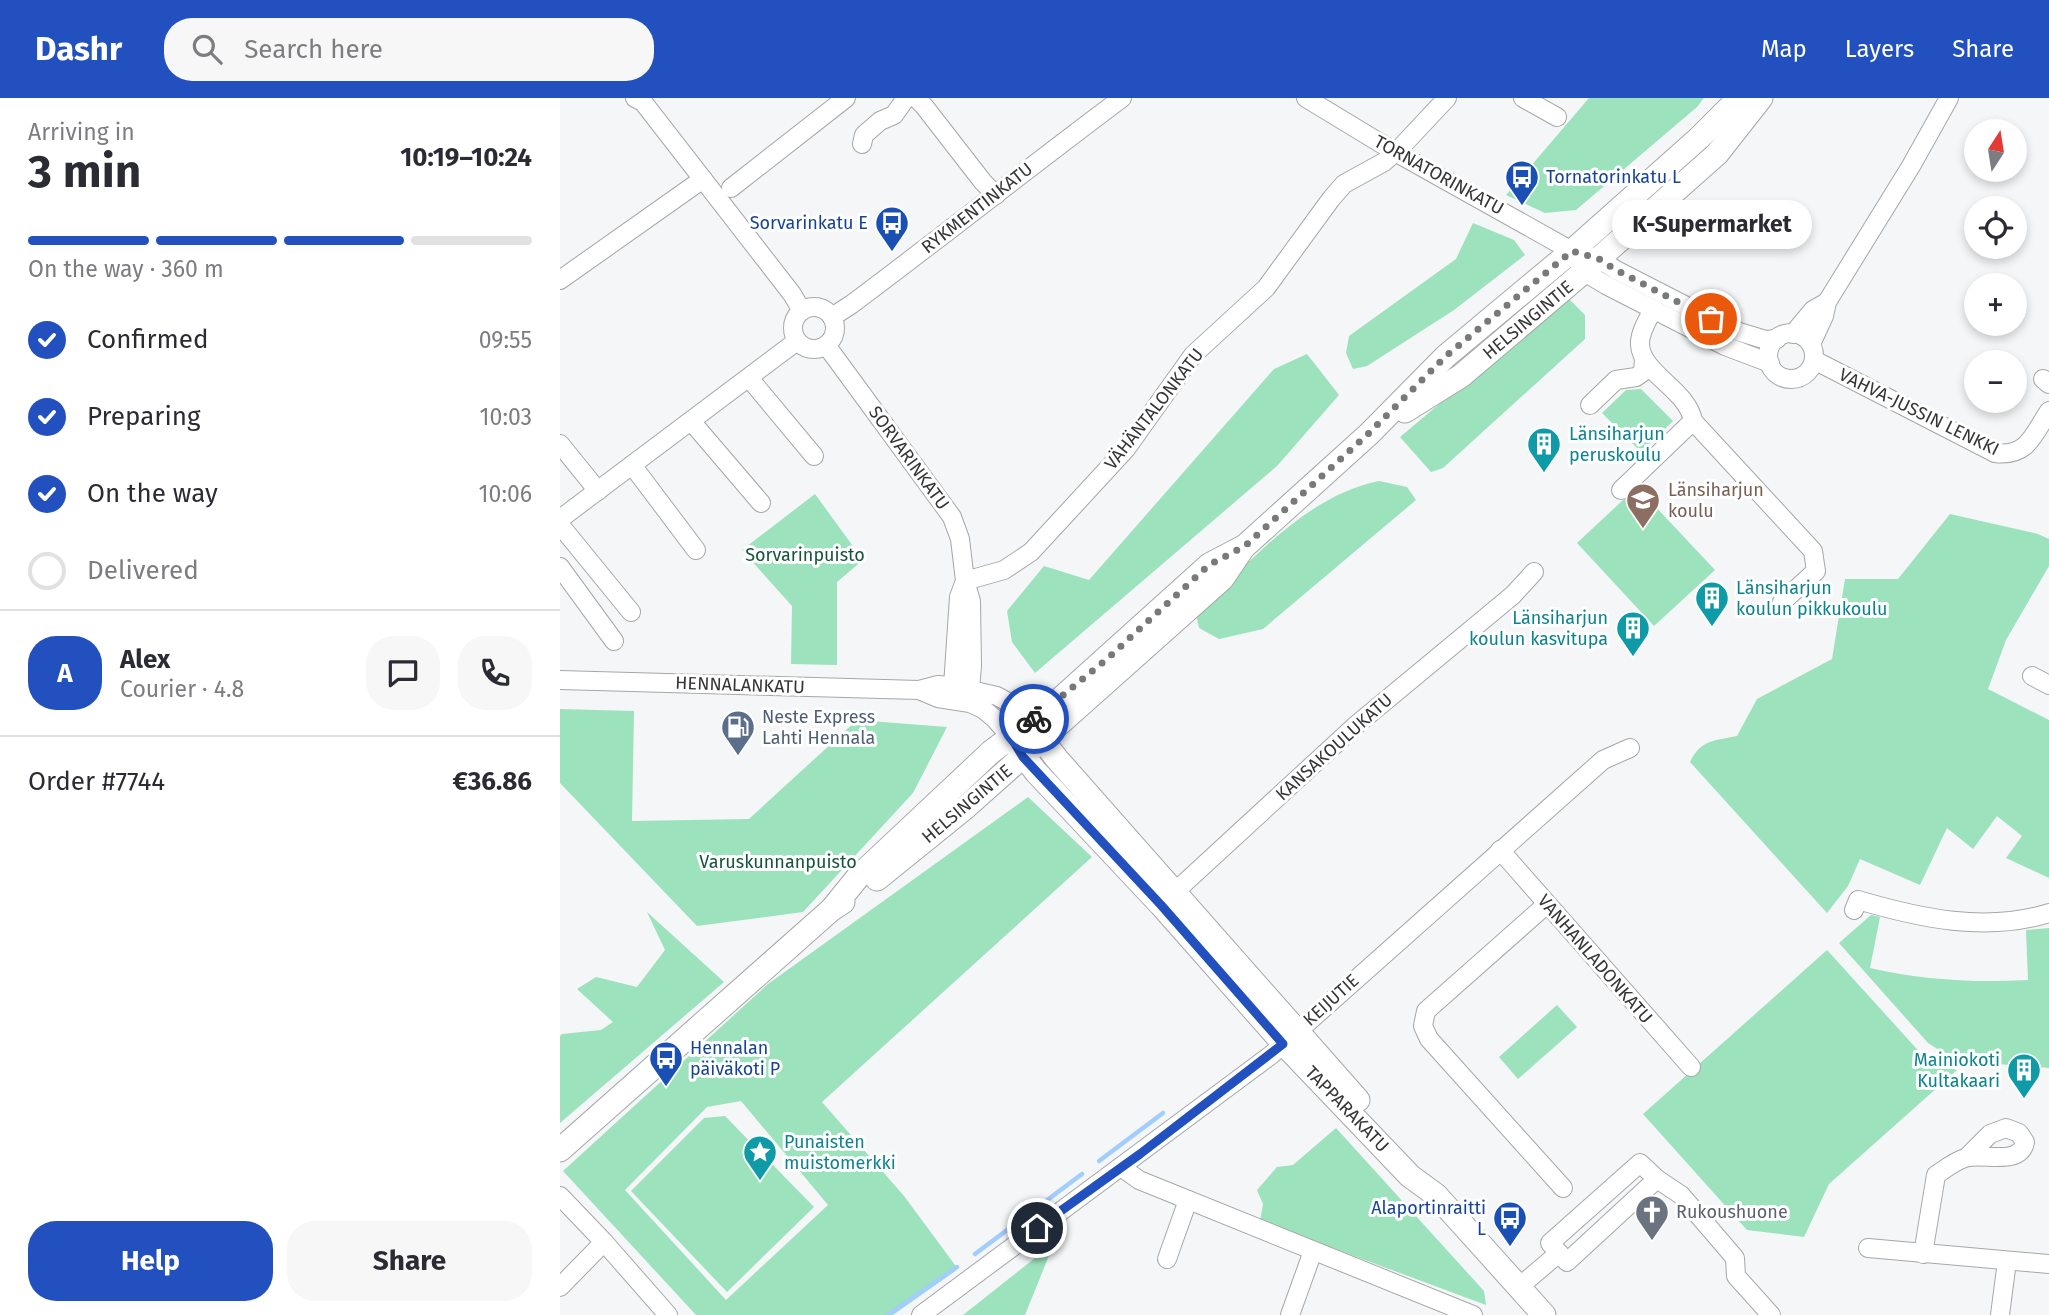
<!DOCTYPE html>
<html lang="en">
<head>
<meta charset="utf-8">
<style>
  body { margin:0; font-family:"Fira Sans",sans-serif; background:#f7f7f7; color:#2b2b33; height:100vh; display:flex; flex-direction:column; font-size:26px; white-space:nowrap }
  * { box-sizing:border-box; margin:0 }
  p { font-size:23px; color:#7c7c81 }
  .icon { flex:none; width:38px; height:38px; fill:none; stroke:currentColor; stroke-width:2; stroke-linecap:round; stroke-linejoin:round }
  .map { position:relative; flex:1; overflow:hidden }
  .side { display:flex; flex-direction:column; background:#fff; width:560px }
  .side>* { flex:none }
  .needle { width:46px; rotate:12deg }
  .buttons { position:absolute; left:1404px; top:21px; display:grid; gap:14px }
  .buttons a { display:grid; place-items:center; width:63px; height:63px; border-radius:50%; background:#fff; box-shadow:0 4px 10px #0003; font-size:35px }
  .pin { position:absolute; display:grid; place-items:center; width:60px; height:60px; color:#fff; margin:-30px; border:4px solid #fff; border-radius:50%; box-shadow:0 2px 7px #0007 }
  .courier { position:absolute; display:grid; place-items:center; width:70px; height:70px; margin:-35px; border:5px solid #2251bf; border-radius:50%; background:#fff; color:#222; box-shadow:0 2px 9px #0007 }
  .bubble { position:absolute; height:49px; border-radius:24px; background:#fff; box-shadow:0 4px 10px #0003; font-size:23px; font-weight:700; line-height:49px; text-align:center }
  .summary em { font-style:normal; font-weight:700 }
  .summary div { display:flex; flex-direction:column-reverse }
  .summary { display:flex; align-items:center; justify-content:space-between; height:119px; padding:0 28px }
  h1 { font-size:46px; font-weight:700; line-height:52px }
  .bar { display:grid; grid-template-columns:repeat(4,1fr); gap:10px 7px; align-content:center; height:84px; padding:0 28px }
  .bar i { height:9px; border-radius:5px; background:#e1e1e2 }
  .bar .on { background:#2251bf }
  .bar p { grid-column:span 4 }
  .line { display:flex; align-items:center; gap:18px; padding:0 28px; border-top:2px solid #e1e1e2 }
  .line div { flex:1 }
  .round { display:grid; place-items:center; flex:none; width:74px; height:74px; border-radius:28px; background:#f7f7f7 }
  ol { padding:0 28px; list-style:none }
  li { display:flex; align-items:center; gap:21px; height:77px }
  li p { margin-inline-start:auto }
  li .icon { padding:7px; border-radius:50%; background:#2251bf; color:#fff; stroke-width:4 }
  li:last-child { color:#7c7c81 }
  li i { width:38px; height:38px; border:4px solid #e1e1e2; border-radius:50% }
  .primary-button { display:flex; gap:14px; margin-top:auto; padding:14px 28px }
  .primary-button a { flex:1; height:80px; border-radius:28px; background:#2251bf; color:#fff; font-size:28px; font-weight:700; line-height:80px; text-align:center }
  .primary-button a+a { background:#f7f7f7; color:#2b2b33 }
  header { display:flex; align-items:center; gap:42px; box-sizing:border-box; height:98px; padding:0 35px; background:#2251bf; color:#fff }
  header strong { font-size:33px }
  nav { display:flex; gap:38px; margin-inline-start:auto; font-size:24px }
  .search { width:490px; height:63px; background:#f7f7f7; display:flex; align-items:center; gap:18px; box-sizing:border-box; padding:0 24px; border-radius:28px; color:#7c7c81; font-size:26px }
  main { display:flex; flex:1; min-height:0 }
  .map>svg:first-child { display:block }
</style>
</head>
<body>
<header>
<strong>Dashr</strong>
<div class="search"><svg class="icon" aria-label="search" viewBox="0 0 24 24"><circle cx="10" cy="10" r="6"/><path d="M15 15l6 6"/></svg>Search here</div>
<nav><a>Map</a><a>Layers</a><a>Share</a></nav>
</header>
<main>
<section class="side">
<div class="summary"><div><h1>3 min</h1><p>Arriving in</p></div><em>10:19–10:24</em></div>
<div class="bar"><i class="on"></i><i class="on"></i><i class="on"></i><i></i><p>On the way · 360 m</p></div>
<ol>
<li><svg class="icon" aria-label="check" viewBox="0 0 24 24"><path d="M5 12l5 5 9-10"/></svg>Confirmed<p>09:55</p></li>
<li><svg class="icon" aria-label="check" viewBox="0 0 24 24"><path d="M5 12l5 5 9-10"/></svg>Preparing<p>10:03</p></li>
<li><svg class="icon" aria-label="check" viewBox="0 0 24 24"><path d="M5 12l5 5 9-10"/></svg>On the way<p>10:06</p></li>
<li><i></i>Delivered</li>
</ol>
<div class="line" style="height:126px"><b class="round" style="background:#2251bf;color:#fff">A</b><div><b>Alex</b><p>Courier · 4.8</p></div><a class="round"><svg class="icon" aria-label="chat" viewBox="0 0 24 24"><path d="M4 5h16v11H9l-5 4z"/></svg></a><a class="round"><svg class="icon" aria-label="phone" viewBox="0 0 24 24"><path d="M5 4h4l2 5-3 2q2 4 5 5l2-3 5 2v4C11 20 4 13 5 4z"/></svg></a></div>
<div class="line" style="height:91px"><div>Order #7744</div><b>€36.86</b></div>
<div class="primary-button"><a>Help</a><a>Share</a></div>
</section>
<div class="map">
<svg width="1489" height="1217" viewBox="0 0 1489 1217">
  <rect width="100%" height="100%" fill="#f4f6f7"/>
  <g fill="#9ce2bc" fill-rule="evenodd">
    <path d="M1029,0h115l-7,9 -121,103 -31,3 -39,-18z"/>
    <path d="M913,125l41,17 11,15 -71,55 -87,56 -14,3 -7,-16 3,-17 107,-77z"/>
    <path d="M1007,199l18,18v24l-142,129 -12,4 -31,-35z"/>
    <path d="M747,256l32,41 -62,71 -242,207 -23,-31 -5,-31 37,-45 45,14 185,-211z"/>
    <path d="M1081,291l32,32 -32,31 -39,-39 24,-23z"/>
    <path d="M819,383l28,6 9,13 -153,129 -44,10 -20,-11 -3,-14c52,-50 109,-118 183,-133z"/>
    <path d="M1077,389l78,83 -61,56 -77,-83z"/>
    <path d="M255,396l48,66 -26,22v83l-46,-1 1,-58 -50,-56z"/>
    <path d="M1390,416l88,20 11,5v27l-43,74 -18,49 61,31v158l-43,-20 16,-22 -25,-20 -24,33 -26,-21 -27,57 -60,-26 -12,27 -21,27 -137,-151c11,-23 25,-21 47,-26l20,-37 75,-40 13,-80h53z"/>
    <path d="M0,611l74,2 -2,110 117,-2 108,-99 90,7 -34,66 -110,119 -106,14 -137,-143z"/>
    <path d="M468,699l64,60 -270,245 82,94 54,73 -65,46h-197l-133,-144 205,-187zM181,1003l87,104 -102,95 -101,-110 82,-83z"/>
    <path d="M87,814l77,70 -164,141v-87l2,-2 39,-4 12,-8 -36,-33 19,-12 41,10 28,-37z"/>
    <path d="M1311,817l9,2 -10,51c53,12 104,15 158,12l-2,-50 23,-2v140c-39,-4 -89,-2 -121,-25l-89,-100z"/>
    <path d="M1267,852l98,108 12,6 20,6 -128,114 -25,53 -57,-7 -104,-116z"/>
    <path d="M997,907l20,22 -59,52 -19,-22z"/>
    <path d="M165,1018l89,91 -87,85 -96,-101 73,-73z"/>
    <path d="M776,1030l148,163 2,14 -226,-84 3,-17 -6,-14 20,-23 16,-2z"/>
    <path d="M494,1145l-29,72h-62z"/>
  </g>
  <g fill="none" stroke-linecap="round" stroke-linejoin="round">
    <g stroke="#a3cdfd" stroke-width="4.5">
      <path d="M539,1063l64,-48"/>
      <path d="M415,1156l107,-80"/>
      <path d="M328,1217l69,-48"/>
    </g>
    <g stroke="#a5a7a8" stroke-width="20">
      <g id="minor">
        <path d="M75,0l8,4 149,192 10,17"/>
        <path d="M356,0l8,8 59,76 13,13"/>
        <path d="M746,0l89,54 177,99 27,8 17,11 117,60 33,10 11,-1"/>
        <path d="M963,0l34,19"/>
        <path d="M302,46l2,-9 16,-14 14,-6 12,-17"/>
        <path d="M171,90l115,-90"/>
        <path d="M1019,165l5,9 22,13 119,61 45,17"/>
        <path d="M0,182l143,-101"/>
        <circle cx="254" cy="230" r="21"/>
        <path d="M1093,211c-5,11 -14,24 -13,36 2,29 48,45 53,76"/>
        <path d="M272,219l20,-13c91,-68 179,-138 270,-206"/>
        <circle cx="1231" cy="258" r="23"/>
        <path d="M1233,236l20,-24 14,-8"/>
        <path d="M1251,246l13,-28 3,-14 84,-136 38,-68"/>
        <path d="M266,247l126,172 8,22 5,42 6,20 1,65 -2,23 -10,12 -7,-15 6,-89 6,-16"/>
        <path d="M1254,262l181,93c33,4 38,-18 54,-42"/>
        <path d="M189,280l65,78"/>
        <path d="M1483,281l6,5"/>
        <path d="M1030,307l26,-25 20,-3 7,-5 1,-13"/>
        <path d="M131,323l70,82"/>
        <path d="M1133,323l120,130 3,20 -34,31"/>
        <path d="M0,346l38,47"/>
        <path d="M72,367l64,85"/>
        <path d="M1061,392l72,-69"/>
        <path d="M0,421l237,-178"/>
        <path d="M0,427l71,87"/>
        <path d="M0,469l54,74"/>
        <path d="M405,483l39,-11 27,-18 95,-103 67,-94 73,-67 65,-89 13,-15 40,-22 18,-16 45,-48"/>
        <path d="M1472,578l17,9"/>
        <path d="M0,582l359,10 19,-5 15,1 44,10 16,9 16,18"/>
        <path d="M359,592l19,8 32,5 13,6 11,9 17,19"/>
        <path d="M940,752l191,217"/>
        <path d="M606,802l189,-174 158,-131 21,-23"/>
        <path d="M987,806l-121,107 -3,15 6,13 134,149"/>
        <path d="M1294,812l4,-10c61,18 128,33 191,13"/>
        <path d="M561,1069l18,13 334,135"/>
        <path d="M1097,1081l-90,83 -17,-19 90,-80 17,16 24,16 54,63 1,18 35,39"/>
        <path d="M0,1098l44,46 -44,45"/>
        <path d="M44,1144l64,73"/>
        <path d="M1308,1150l181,16"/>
        <path d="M1363,1156l13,-79c9,-6 19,-14 29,-17 17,-6 55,9 60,-16l-6,-9 -13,-5 -16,6 -23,23"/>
        <path d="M607,1161l21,-59"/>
        <path d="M959,1189l40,-34"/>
        <path d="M361,1217l350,-260 332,-295 27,-12"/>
        <path d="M730,1217l23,-64"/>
        <path d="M1440,1217l7,-54"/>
      </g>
    </g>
    <g stroke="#a5a7a8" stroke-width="25">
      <g id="major">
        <path d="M845,313l56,-35 126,-107 130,-115 44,-56"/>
        <path d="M473,630l24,31 301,341"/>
        <path d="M456,647l20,27 125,133 122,138 127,133 26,19 108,120"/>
        <path d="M317,781l89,-72 256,-228 19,-28"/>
        <path d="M272,811l26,-32 133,-125 66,-50 152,-137 36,-19 124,-112 77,-78 126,-105 127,-113 40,-40"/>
        <path d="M0,1052l272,-241 11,-7"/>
      </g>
    </g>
    <use href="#minor" stroke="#fff" stroke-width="18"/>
    <use href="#major" stroke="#fff" stroke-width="23"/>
  </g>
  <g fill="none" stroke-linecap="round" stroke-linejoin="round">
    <path stroke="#78797a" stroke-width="7" stroke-dasharray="0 12.6" d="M474,621l74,-61 101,-93 36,-19 123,-112 78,-78 126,-105 27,8 17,11 95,49"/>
    <path stroke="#2251bf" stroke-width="9" d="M474,621l-23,18 12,20 138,148 122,139 -143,110 -103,74"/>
  </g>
  <defs>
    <g id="bus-pin" transform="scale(1.75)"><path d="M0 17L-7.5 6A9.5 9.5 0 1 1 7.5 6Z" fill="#1a4fb4" stroke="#fff"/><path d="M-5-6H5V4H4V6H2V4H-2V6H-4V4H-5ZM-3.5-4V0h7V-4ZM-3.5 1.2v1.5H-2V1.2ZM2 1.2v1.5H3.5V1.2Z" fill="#fff"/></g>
    <g id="building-pin" transform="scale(1.75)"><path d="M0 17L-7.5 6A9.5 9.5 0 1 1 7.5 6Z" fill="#0f9aa8" stroke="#fff"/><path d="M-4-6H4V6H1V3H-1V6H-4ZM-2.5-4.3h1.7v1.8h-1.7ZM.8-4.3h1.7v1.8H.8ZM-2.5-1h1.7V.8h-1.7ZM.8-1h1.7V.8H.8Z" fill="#fff"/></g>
    <g id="school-pin" transform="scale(1.75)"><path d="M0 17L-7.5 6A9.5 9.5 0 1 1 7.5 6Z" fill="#8d6e63" stroke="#fff"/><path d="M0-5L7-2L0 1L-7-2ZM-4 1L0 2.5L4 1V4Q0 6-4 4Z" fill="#fff"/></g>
    <g id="fuel-pin" transform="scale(1.75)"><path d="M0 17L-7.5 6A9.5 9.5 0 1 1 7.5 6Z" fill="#5c6f8a" stroke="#fff"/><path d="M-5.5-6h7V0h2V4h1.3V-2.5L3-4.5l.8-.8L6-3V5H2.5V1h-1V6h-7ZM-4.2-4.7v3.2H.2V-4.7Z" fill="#fff"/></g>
    <g id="sight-pin" transform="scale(1.75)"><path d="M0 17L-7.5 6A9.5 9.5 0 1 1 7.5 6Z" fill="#0f9aa8" stroke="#fff"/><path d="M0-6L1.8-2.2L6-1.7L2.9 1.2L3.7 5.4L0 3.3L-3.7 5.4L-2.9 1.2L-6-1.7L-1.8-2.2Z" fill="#fff"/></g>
    <g id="church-pin" transform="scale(1.75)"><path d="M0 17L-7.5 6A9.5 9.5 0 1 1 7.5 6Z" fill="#6b7280" stroke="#fff"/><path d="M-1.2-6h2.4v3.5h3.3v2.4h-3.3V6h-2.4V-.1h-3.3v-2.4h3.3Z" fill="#fff"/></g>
  </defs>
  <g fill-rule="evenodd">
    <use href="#bus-pin" x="962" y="79"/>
    <use href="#bus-pin" x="332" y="125"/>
    <use href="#building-pin" x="984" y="346"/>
    <use href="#school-pin" x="1083" y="402"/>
    <use href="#building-pin" x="1152" y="500"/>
    <use href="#building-pin" x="1073" y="530"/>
    <use href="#fuel-pin" x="178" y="629"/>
    <use href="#bus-pin" x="106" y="960"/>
    <use href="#building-pin" x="1464" y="972"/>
    <use href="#sight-pin" x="200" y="1054"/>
    <use href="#church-pin" x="1092" y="1114"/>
    <use href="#bus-pin" x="950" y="1120"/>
  </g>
  <g text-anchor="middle" stroke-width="6" stroke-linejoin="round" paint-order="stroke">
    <g font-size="18" fill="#353536" stroke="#fff">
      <text transform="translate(879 77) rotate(29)" y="6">TORNATORINKATU</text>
      <text transform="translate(417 110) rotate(-38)" y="6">RYKMENTINKATU</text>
      <text transform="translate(968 222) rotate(-40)" y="6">HELSINGINTIE</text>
      <text transform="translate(594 311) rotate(-52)" y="6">VÄHÄNTALONKATU</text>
      <text transform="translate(1359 314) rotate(26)" y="6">VAHVA-JUSSIN LENKKI</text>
      <text transform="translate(349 360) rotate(54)" y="6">SORVARINKATU</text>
      <text transform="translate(180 587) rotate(2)" y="6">HENNALANKATU</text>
      <text transform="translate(774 649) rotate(-42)" y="6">KANSAKOULUKATU</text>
      <text transform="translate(407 706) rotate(-40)" y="6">HELSINGINTIE</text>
      <text transform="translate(1035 861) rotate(49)" y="6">VANHANLADONKATU</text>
      <text transform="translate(771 902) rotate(-42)" y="6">KEIJUTIE</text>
      <text transform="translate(787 1011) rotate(46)" y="6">TAPPARAKATU</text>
    </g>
    <g font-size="18" fill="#164399" stroke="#fff" text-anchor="start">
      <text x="986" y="85">Tornatorinkatu L</text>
      <text x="308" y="131" text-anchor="end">Sorvarinkatu E</text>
      <text x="130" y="956">Hennalan<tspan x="130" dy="21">päiväkoti P</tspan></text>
      <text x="926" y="1116" text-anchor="end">Alaportinraitti<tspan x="926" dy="21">L</tspan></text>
    </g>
    <g font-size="18" fill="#0d838f" stroke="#fff" text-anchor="start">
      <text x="1009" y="342">Länsiharjun<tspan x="1009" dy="21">peruskoulu</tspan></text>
      <text x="1176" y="496">Länsiharjun<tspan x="1176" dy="21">koulun pikkukoulu</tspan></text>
      <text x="1048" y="526" text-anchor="end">Länsiharjun<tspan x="1048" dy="21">koulun kasvitupa</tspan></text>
      <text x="1440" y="968" text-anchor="end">Mainiokoti<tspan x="1440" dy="21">Kultakaari</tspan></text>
      <text x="224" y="1050">Punaisten<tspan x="224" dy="21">muistomerkki</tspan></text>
    </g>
    <g font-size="18" fill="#785e54" stroke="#fff" text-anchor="start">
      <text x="1108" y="398">Länsiharjun<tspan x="1108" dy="21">koulu</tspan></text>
    </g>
    <g font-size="18" fill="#145438" stroke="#fff">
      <text x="245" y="463">Sorvarinpuisto</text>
      <text x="218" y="770">Varuskunnanpuisto</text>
    </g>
    <g font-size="18" fill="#4e5e75" stroke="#fff" text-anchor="start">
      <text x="202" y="625">Neste Express<tspan x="202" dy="21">Lahti Hennala</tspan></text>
    </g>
    <g font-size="18" fill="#5b616d" stroke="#fff" text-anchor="start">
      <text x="1116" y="1120">Rukoushuone</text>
    </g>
  </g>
</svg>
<div class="buttons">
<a><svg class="needle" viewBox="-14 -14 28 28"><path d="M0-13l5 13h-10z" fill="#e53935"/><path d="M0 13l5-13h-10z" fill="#7c7c81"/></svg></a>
<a><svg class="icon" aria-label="locate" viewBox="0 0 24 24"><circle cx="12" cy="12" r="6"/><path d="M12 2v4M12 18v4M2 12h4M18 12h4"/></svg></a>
<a>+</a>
<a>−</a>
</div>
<div class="pin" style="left:1151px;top:221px;background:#ea580c"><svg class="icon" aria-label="bag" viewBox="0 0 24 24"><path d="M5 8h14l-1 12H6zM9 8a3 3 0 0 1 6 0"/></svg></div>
<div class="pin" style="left:477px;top:1130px;background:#1f2937"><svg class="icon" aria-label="home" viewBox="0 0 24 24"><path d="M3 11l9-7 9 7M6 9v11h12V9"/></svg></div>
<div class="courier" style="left:474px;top:621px"><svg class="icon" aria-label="bike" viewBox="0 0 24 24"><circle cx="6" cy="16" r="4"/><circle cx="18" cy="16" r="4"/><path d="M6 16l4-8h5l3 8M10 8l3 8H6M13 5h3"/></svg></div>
<div class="bubble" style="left:1052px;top:102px;width:200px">K-Supermarket</div>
</div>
</main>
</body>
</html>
